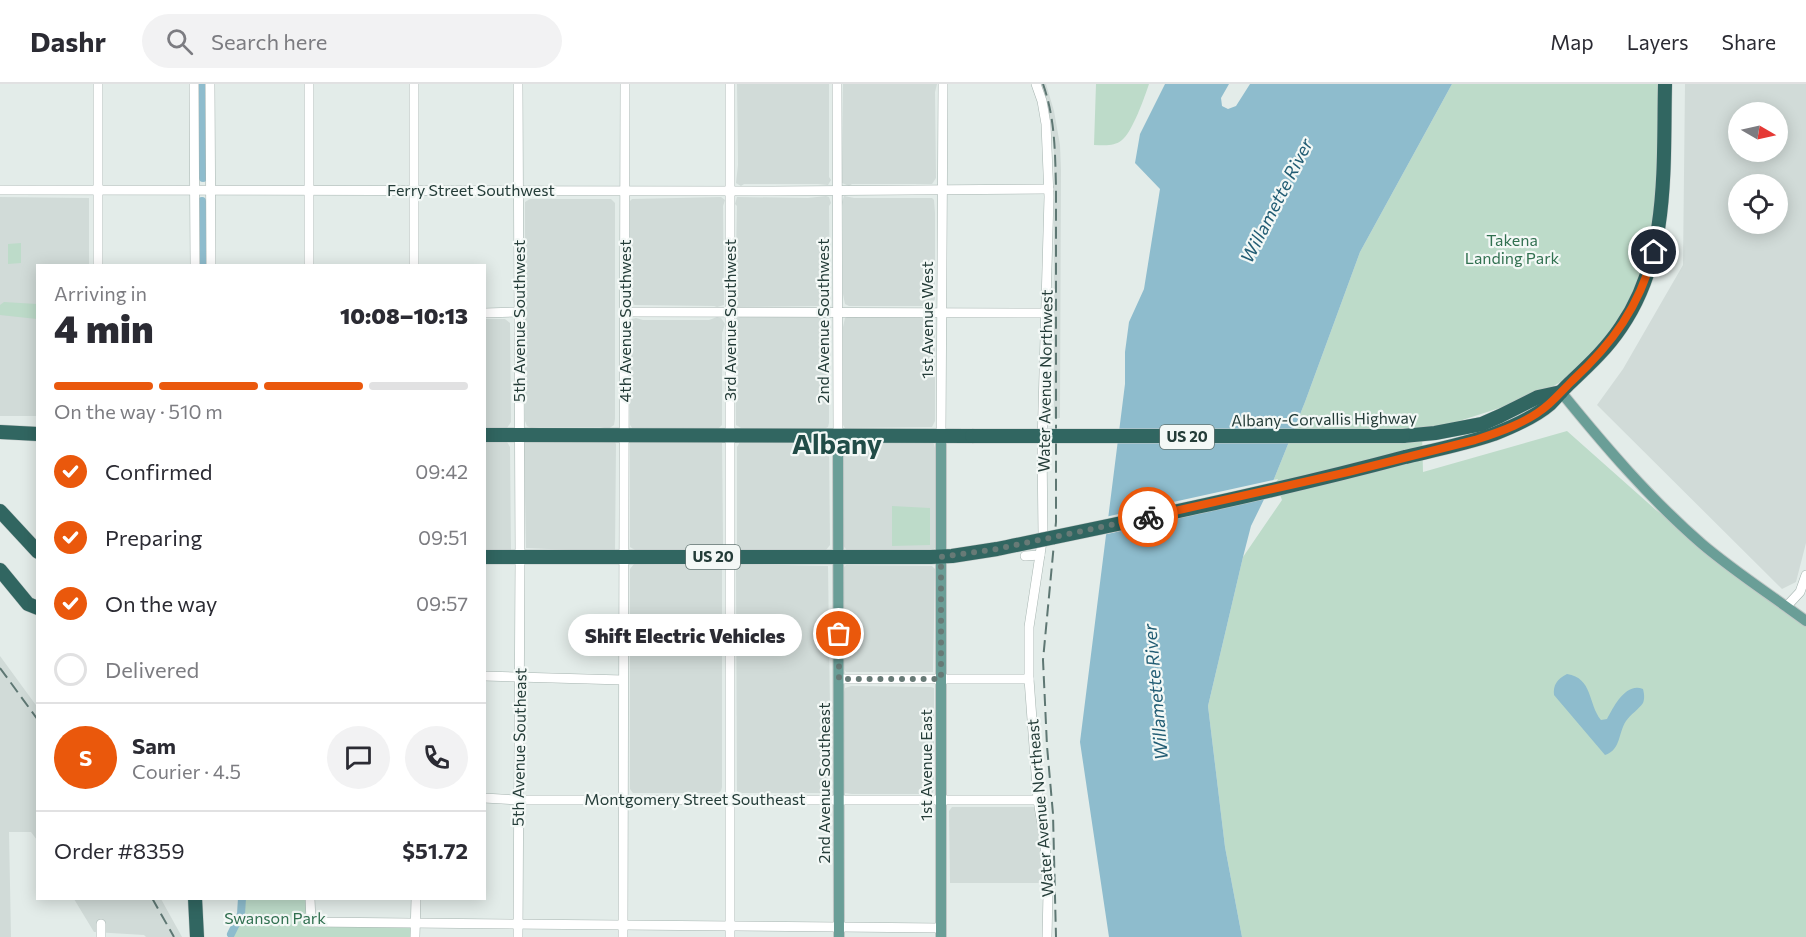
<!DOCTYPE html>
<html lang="en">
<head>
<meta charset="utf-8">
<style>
  body { margin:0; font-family:Commissioner,sans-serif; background:#f2f2f3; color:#2b2b33; height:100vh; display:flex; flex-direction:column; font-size:22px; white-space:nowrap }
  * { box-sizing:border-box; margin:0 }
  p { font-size:20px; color:#7c7c81 }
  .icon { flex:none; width:33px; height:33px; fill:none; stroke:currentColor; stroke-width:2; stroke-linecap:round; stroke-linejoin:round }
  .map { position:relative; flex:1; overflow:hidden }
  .drawer { position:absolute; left:36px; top:180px; width:450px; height:636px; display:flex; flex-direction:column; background:#fff; border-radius:0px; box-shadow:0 3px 15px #0003 }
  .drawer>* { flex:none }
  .needle { width:39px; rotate:99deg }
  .buttons { position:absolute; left:1728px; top:18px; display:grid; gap:12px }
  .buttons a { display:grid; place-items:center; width:60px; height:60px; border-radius:50%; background:#fff; box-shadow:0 3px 15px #0003; font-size:30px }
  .pin { position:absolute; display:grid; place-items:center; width:51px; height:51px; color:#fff; margin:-26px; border:3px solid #fff; border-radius:50%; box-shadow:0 2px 6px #0007 }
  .courier { position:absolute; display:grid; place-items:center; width:60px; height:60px; margin:-30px; border:4px solid #ea580c; border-radius:50%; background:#fff; color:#222; box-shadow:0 2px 8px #0007 }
  .bubble { position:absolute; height:42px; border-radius:21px; background:#fff; box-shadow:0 3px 15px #0003; font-size:20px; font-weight:800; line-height:42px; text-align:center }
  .headline em { font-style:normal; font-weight:800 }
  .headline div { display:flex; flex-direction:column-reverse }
  .headline { display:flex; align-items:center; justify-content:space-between; height:102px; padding:0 18px }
  h1 { font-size:39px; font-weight:800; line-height:45px }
  .bar { display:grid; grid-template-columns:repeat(4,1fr); gap:9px 6px; align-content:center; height:72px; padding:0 18px }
  .bar i { height:8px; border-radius:4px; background:#e1e1e2 }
  .bar .selected { background:#ea580c }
  .bar p { grid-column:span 4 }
  .line { display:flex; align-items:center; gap:15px; padding:0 18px; border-top:2px solid #e1e1e2 }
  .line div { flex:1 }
  .round { display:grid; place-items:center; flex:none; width:63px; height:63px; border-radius:32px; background:#f2f2f3 }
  ol { padding:0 18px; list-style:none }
  li { display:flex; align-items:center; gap:18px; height:66px }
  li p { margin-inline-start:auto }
  li .icon { padding:6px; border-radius:50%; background:#ea580c; color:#fff; stroke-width:4 }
  li:last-child { color:#7c7c81 }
  li i { width:33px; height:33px; border:3px solid #e1e1e2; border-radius:50% }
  header { display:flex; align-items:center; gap:36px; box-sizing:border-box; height:84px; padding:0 30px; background:#fff; border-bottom:2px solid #e1e1e2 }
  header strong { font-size:28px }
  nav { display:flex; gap:33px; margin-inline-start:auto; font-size:21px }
  .search { width:420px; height:54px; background:#f2f2f3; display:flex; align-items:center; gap:15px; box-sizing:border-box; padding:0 21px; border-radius:33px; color:#7c7c81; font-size:22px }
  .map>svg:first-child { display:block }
</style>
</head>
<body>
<header>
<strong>Dashr</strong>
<div class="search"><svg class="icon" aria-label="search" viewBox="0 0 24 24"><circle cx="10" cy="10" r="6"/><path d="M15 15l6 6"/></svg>Search here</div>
<nav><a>Map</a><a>Layers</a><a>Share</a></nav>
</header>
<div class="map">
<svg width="1806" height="853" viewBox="0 0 1806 853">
  <rect width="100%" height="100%" fill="#e3ece9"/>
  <g fill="#d1dbd8" fill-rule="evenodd">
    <path d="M737,0h92v93l2,3 -3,5 -10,-1h-74l-3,2 -5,-3 2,-18z"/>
    <path d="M843,0h94l-2,8 1,86 -4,6h-80l-3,2 -7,-3z"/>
    <path d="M1041,0h5l8,27 6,34 1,25 -1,248h-6v-265l-3,-32z"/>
    <path d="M1685,0h121v459l-10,39 -14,7 -185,-184 26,-36 60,-104zM1738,28h40v40h-40zM1738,100h40v40h-40z"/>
    <path d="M826,112l3,1 2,6 -2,3 1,99 -6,2 -4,-1 -83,1 -2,-2 2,-99 -2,-2 2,-7 71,1z"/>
    <path d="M844,112l10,2h78l2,2 1,13v86l-3,5 -7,2h-76l-4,-2 -2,-10v-88l-1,-4z"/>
    <path d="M0,113l89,1v67l-51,1 -1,150h-37z"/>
    <path d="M721,113l4,3 -2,6 1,99 -7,2 -3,-1 -79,-1 -3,-1 -2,-3v-100l2,-2z"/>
    <path d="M530,115h81l4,4v216l-1,6 -6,4 -8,-2h-60l-9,1 -4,-2 -2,-5v-219z"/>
    <path d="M742,232h85l2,2 2,7 -2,10v88l-1,4 -4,2 -83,-1 -5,-3 -1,-106z"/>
    <path d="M849,232h81l3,2 2,3v100l-3,6 -83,1h-4l-2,-3v-98l2,-9z"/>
    <path d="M717,233l4,1 4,6 -3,9v92l-4,4h-85l-3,-4v-90l-3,-8 2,-7 7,-2 7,2h66z"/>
    <path d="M485,235h20l5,4 1,99 -4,6h-22z"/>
    <path d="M606,356l9,2 1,2 -1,108 -89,-4 -2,-104 1,-3 75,1z"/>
    <path d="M630,357l92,2 1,101 -1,4 -3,3 -84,-1 -5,-3z"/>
    <path d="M485,358h22l3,5 1,103 -2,2 -8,1 -4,-3h-12z"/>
    <path d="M740,358l88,2 1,2 1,99 -4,5h-86l-3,-1v-102z"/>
    <path d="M931,358l3,2 1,4v100l-3,3h-85l-4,-6v-99l2,-3z"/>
    <path d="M634,480l76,1h8l4,4v218l-1,4 -3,2h-85l-3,-4v-220z"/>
    <path d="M740,480l88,2 2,143 -2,84h-86l-5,-2 -1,-220 2,-5z"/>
    <path d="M846,481l86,1 3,3 -2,103h-87l-2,-3v-102z"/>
    <path d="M0,572l38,52 -1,132 -6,-8h-22l2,105h-11z"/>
    <path d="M851,602l80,1 3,1v101l-2,5h-80l-7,-1 -2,-4 1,-97 1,-4z"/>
    <path d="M952,723h84l7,76h-93l-1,-72z"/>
    <path d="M74,815h87l21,38h-36l-2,-2 -50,-3z"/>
  </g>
  <g fill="#bddbc9">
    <path d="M1096,0h53c-4,12 -17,49 -27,56 -8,7 -19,5 -28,5z"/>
    <path d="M1452,0h214l-4,118 -32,111 -38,50 -55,33 -115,37 1,39 144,-41 89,79 150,112v315h-564l-17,-90 -17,-141 35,-149 39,-57 -8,-21 31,-77 55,-150z"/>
    <path d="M21,159v20l-13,1v-20z"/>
    <path d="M4,218l33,2v15l-37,-4v-10z"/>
    <path d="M892,422l38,2v37l-38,1z"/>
    <path d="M242,815h68l1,23h105l-1,15h-186l12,-23z"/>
  </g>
  <g fill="#8ebccd">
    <path d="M1165,0h64l-8,14 1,8 6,3 8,-3 14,-22h202l-92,168 -55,150 -31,77 -23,47 -8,31 -35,149 17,141 17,90h-133l-29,-195 45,-358v-32l4,-30 15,-33 16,-100 -25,-26 5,-29z"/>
    <path d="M1567,590c26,4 21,30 34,46l6,-1c7,-13 19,-37 36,-30 1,4 2,9 0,14 -4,6 -12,11 -17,18 -8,12 -5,29 -21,34l-51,-60c-1,-10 3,-16 13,-21z"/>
  </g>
  <path fill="#e3ece9" d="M1278,395l-10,19 -165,37 2,-18z"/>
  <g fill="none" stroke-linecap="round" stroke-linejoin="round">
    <g stroke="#8ebccd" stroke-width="8">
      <path d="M203,94v-94"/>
      <path d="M202,117l1,65"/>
      <path d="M231,850l10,-20 1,-16"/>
    </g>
    <g stroke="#a6b4b0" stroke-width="10">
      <g id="minor">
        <path d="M98,0v182"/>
        <path d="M194,0l1,182"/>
        <path d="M210,0l1,182"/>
        <path d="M414,0v182"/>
        <path d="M730,0v853"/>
        <path d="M837,0l1,352"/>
        <path d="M1036,0l6,17 4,23 3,73 -7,247 1,91 -14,92v52l9,121 7,42 3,51 -1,44"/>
        <path d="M0,106l772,1 277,-2"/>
        <path d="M309,182v-182"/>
        <path d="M625,228l421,1"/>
        <path d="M484,229l35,-1"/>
        <path d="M941,352l2,-352"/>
        <path d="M1025,472l15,-1"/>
        <path d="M1786,523l14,-15 6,-17"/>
        <path d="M484,592l139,4"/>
        <path d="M839,595h190"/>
        <path d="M484,714l34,2h520"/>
        <path d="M310,814l1,24 630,6"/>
        <path d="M101,853v-13"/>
        <path d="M415,853l1,-39"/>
        <path d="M518,853l2,-380 -2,-473"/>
        <path d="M623,853l2,-853"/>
      </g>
    </g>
    <g stroke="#c2c8c7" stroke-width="12">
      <g id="major">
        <path d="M1561,308c43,53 89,107 141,152 33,28 69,51 104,77"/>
        <path d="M838,352l1,501"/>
        <path d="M941,853v-501"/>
      </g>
    </g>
    <g stroke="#c2c8c7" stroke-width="15">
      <g id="highway">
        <path d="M0,348l38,2"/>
        <path d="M484,351l488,1"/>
        <path d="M1403,352l32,-3 47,-9 18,-8 38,-19 23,-5"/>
        <path d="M1405,373c30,-7 60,-13 89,-23 18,-7 41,-17 56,-30 7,-7 14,-16 22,-23 18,-17 35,-33 49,-54 49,-71 42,-161 44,-243"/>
        <path d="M0,427l38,41"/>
        <path d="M484,473h447l21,-1 45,-7"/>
        <path d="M0,486l28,34 10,4"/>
        <path d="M195,814l2,39"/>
      </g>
    </g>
    <use href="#minor" stroke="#fff" stroke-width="9"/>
    <use href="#major" stroke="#6a9e97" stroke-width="10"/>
    <use href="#highway" stroke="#316661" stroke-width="14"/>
    <g stroke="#5e7773" stroke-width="2" stroke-dasharray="12 6" stroke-linecap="butt">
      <path d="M1043,0c12,34 12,67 13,102v336l-13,138 4,86 6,68 3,123"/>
      <path d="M0,584l38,52"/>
      <path d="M152,814l22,39"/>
    </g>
    <g stroke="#c2c8c7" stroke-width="15" stroke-linecap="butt">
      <g id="highway-bridge">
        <path d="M972,352h431"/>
        <path d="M997,465c136,-28 273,-56 408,-92"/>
      </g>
    </g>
    <use href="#highway-bridge" stroke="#316661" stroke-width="14"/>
  </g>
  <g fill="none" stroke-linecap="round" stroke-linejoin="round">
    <path stroke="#677a76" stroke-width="6" stroke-dasharray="0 10.8" d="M839,550v45h102v-122l56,-8 151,-32"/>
    <path stroke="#ea580c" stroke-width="8" d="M1148,433l200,-45 127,-32c25,-8 54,-18 74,-36 8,-7 15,-15 23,-23 41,-38 67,-74 82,-129"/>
  </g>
  <g text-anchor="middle" stroke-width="4.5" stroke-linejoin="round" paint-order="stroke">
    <g fill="#f3f8f6" stroke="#627471" stroke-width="1.5">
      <rect x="1160" y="341" width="54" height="24" rx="4.5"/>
      <rect x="686" y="461" width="54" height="24" rx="4.5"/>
    </g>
    <g font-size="15" font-weight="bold" fill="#243c38">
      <text x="1187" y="358">US 20</text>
      <text x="713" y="478">US 20</text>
    </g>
    <g font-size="16" fill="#243c38" stroke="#f3f8f6">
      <text x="471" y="112">Ferry Street Southwest</text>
      <text transform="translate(730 236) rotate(-90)" y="6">3rd Avenue Southwest</text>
      <text transform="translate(927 236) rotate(-90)" y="6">1st Avenue West</text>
      <text transform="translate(519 237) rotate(-90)" y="6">5th Avenue Southwest</text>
      <text transform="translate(625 237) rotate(-90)" y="6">4th Avenue Southwest</text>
      <text transform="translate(823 237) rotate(-90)" y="6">2nd Avenue Southwest</text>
      <text transform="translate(1045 297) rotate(-89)" y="6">Water Avenue Northwest</text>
      <text transform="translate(1324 335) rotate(-1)" y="6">Albany-Corvallis Highway</text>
      <text transform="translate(519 663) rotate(-89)" y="6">5th Avenue Southeast</text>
      <text transform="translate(926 681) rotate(-90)" y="6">1st Avenue East</text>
      <text transform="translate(824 699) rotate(-90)" y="6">2nd Avenue Southeast</text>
      <text x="695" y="721">Montgomery Street Southeast</text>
      <text transform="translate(1040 724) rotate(-95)" y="6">Water Avenue Northeast</text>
    </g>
    <g font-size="16" fill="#317050" stroke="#f3f8f6">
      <text x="1512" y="162">Takena<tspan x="1512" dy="18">Landing Park</tspan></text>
      <text x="275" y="840">Swanson Park</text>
    </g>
    <g font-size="18" font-style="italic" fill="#225d74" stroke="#f3f8f6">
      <text transform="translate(1277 117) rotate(-63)" y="6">Willamette River</text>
      <text transform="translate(1156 608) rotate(-95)" y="6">Willamette River</text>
    </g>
    <g font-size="28" font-weight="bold" fill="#214c47" stroke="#f3f8f6">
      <text x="837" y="370">Albany</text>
    </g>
  </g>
</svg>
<div class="buttons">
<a><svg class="needle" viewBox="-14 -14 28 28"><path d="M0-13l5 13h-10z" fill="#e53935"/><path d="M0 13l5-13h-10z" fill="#7c7c81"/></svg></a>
<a><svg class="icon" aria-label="locate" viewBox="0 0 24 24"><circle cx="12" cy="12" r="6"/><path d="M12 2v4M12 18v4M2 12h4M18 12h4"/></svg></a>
</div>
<div class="pin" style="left:839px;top:550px;background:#ea580c"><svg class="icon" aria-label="bag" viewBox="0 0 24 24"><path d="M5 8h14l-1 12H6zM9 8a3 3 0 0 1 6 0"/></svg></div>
<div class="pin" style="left:1654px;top:168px;background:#1f2937"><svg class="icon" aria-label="home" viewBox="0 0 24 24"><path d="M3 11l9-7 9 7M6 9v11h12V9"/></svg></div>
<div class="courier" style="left:1148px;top:433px"><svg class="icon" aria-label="bike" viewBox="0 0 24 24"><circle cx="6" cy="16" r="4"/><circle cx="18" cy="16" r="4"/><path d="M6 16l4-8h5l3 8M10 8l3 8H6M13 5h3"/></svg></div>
<div class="bubble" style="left:568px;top:530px;width:234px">Shift Electric Vehicles</div>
<section class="drawer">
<div class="headline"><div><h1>4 min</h1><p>Arriving in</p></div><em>10:08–10:13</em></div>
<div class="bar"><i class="selected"></i><i class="selected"></i><i class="selected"></i><i></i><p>On the way · 510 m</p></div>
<ol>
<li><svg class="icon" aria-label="check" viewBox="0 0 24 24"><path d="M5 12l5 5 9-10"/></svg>Confirmed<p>09:42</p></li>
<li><svg class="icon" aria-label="check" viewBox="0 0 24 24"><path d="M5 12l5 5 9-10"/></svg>Preparing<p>09:51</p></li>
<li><svg class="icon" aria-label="check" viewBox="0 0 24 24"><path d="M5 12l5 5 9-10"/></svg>On the way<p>09:57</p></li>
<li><i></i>Delivered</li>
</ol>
<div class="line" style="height:108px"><b class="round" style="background:#ea580c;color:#fff">S</b><div><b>Sam</b><p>Courier · 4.5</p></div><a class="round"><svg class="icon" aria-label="chat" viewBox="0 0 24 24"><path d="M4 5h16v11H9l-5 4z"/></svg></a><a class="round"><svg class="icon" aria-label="phone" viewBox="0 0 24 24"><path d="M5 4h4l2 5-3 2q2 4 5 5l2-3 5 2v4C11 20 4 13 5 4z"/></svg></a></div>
<div class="line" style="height:78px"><div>Order #8359</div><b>$51.72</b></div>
</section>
</div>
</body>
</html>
